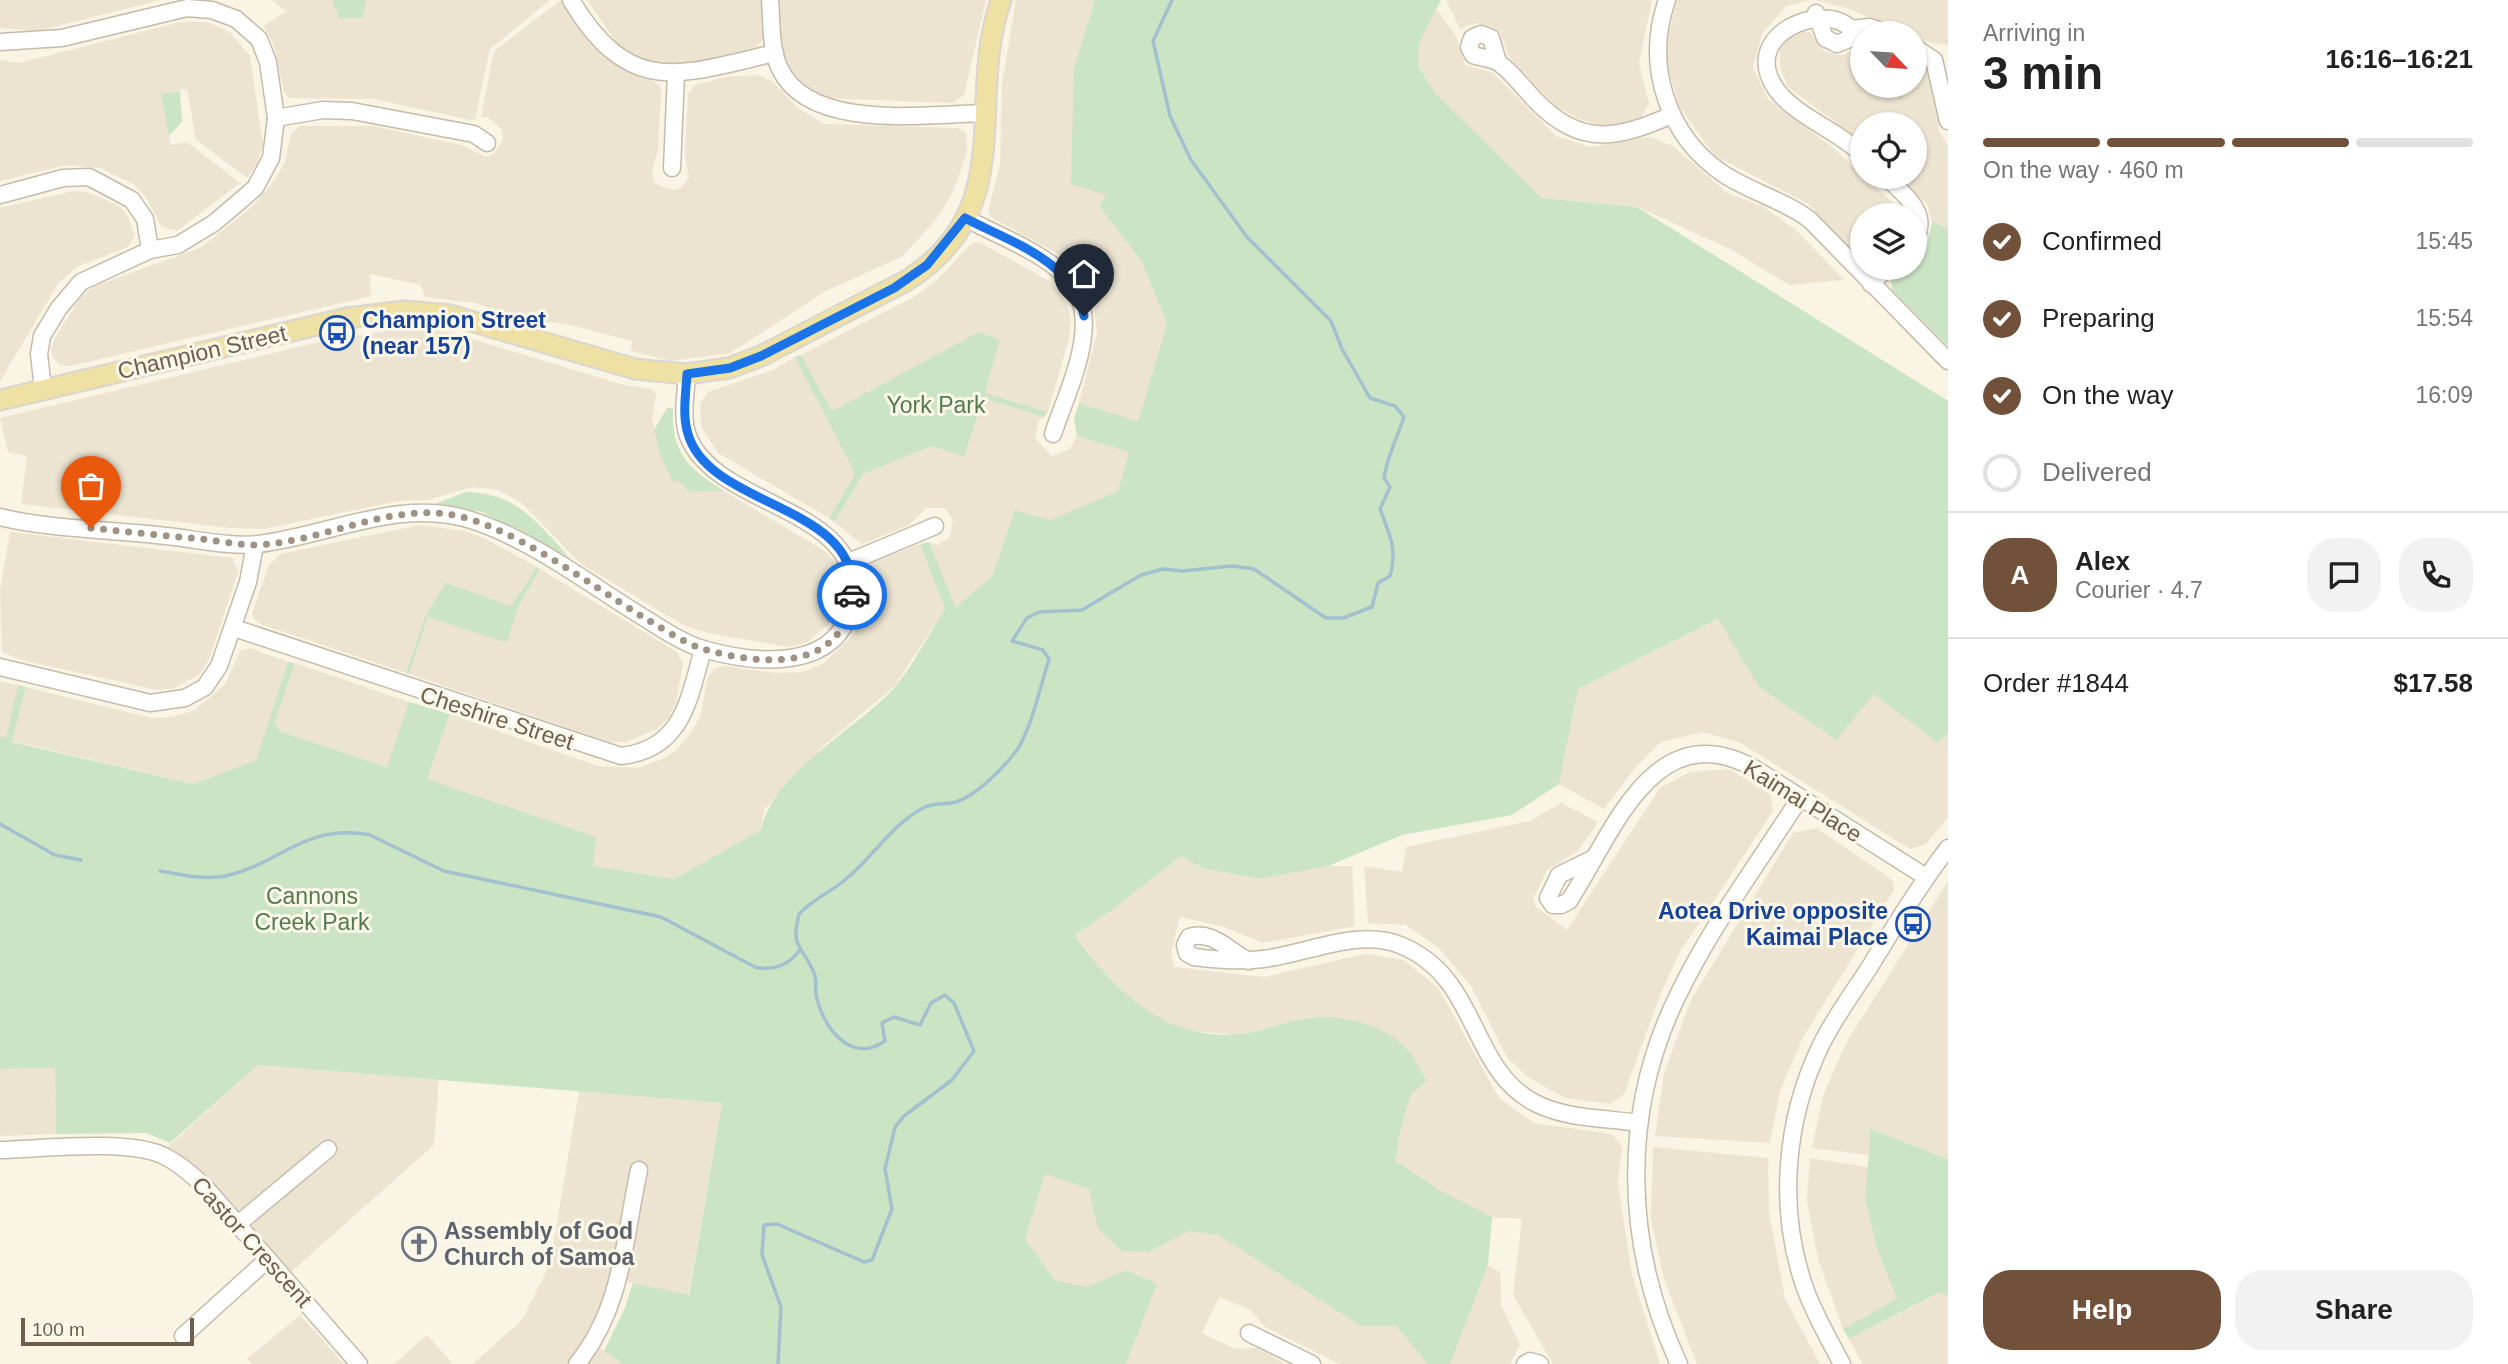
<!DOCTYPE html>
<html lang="en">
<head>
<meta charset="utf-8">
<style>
  body { margin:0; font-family:Arial,sans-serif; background:#f2f2f2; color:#222; height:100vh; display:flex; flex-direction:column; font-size:26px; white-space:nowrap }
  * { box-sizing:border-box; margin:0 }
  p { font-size:23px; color:#767676 }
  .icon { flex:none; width:38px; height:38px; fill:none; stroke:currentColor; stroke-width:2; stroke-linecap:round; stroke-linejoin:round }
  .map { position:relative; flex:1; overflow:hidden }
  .details { display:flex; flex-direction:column; background:#fff; width:560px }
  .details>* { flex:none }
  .needle { width:46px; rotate:115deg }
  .fabs { position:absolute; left:1850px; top:21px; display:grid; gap:14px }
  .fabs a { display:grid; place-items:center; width:77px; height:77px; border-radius:50%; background:#fff; box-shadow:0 2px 5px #0004; font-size:35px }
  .scale { position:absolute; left:21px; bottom:18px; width:173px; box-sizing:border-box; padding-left:7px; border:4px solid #6d5e4d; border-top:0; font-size:19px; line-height:24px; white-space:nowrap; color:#6d5e4d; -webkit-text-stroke:5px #fcf8e9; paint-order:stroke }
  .pin { position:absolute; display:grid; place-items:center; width:60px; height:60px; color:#fff; margin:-72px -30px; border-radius:50% 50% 50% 0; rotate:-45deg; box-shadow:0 0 7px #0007 }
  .pin .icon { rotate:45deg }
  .courier { position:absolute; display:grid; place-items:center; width:70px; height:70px; margin:-35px; border:5px solid #1a73e8; border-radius:50%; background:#fff; color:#222; box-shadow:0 2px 9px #0007 }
  .overview em { font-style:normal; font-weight:700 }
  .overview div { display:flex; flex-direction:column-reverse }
  .overview { display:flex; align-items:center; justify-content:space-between; height:119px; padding:0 35px }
  h1 { font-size:46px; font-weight:700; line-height:52px }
  .bar { display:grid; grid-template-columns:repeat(4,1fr); gap:10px 7px; align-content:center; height:84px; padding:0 35px }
  .bar i { height:9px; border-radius:5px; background:#e0e0e0 }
  .bar .on { background:#72513a }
  .bar p { grid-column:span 4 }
  .line { display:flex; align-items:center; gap:18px; padding:0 35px; border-top:2px solid #e0e0e0 }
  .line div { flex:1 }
  .round { display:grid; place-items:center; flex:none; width:74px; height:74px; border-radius:28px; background:#f2f2f2 }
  ol { padding:0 35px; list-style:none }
  li { display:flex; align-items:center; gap:21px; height:77px }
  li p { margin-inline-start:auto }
  li .icon { padding:7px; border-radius:50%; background:#72513a; color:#fff; stroke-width:4 }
  li:last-child { color:#767676 }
  li i { width:38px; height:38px; border:4px solid #e0e0e0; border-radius:50% }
  .action { display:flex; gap:14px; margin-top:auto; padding:14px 35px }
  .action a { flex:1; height:80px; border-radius:28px; background:#72513a; color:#fff; font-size:28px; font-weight:700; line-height:80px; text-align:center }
  .action a+a { background:#f2f2f2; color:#222 }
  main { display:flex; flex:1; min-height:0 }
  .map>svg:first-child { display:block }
</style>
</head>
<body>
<main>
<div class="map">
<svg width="1948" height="1364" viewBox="0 0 1948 1364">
  <rect width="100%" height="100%" fill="#f9f4e3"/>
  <g fill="#ece4d1">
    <path d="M0,0h161l-124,31 -37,-3z"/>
    <path d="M272,0h60l7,18h24l3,-18h184l-60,49 -15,70 -4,1 -98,-21 -83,-1 -6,-6 -10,-47 -10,-19 22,-15z"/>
    <path d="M561,0l44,57 54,28 2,7 -3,58 -6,21 2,11 6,4 14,4 8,-3 7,-10 -4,-21 3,-62 7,-9 31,-8 33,-2 14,7 25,26 26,16 134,4 8,5 1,19 -13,38 -16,27 -35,39 -77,35 -96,62 -59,8 -40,-10 1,-10 -61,-16 -55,-7 -40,-15 -51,-6 -4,-12 -51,-11 1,22 -301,70 -10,-1 -7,-7 -2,-10 4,-10 25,-40 15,-12 107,-39 52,-42 21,-25 10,-18 6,-28 9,-8h74l87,19 25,12 8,-3 9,-15 -2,-10 -13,-12h-7l13,-66z"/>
    <path d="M587,0h175l3,37 -12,14 -64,15 -49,-4 -23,-19z"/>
    <path d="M777,0h209l-22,95 -11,8 -132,-5 -26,-19 -14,-22z"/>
    <path d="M1016,0h79l-21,67 32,128 -7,11 43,56 25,62 -29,97 -59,-18 18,-70 -4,-38 -14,-22 -15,-16 -72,-39 -4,-6 12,-48 2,-80z"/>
    <path d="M1446,0h206l-13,63 10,41 -8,13 -19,11 -23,-2 -22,-8 -23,-13 -45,-48 -8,-23 -7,-6 -17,-5 -17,6z"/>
    <path d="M1677,0h133l-24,6 -24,28 -9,34 15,31 64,48 74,68h-44v51l-53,-62 -94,-48 -22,-30 -14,-20 -15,-52z"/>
    <path d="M1816,0h132v45l-27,-4 -6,-3 -1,-5h-10l-54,-24z"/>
    <path d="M1436,8l20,28 9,29 28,8 63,63 34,11 60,-10 23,9 54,47 35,13 33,23 49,51 -55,5 -59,-36 -92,-42 -96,-9 -108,-106 -16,-26 1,-23z"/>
    <path d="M180,22h27l23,10 20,24 13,90 -6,18 -10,14 -51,-38 -9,-51 -26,5 10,51 16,-3 53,41 -63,48 -16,-5 -16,-30 -12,-12 -33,-16 -34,-3 -66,16v-121l19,3z"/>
    <path d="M1793,31l17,1 15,20 17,3 11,-5 9,-15v51h52l1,-29 11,9 14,55 -2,8 10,18v81l-16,-6 -5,-18 -29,-27h16v-53h-52v18l-74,-55 -8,-20v-19z"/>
    <path d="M73,191l14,1 32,14 8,9 8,20 -7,12 -52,20 -18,17 -58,97v-173z"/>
    <path d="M979,242l70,39 11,11 8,16 3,12 -2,18 -21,74 -63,-19 15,-52 -20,-9 -146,78 -4,-1 -29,-54 113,-58 23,-17 34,-36z"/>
    <path d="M405,328h25l25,6 169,51 28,4 4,5 -4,24 8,36 17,26 13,12 34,-1 101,60 10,11 6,14v13l-10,33 -25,21 -18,4 -81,-14 -24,-8 -102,-61 -59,-61 -24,-13 -26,-3 -44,13 -30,1 -134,28 -33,-1 -210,-24 6,-48 -19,-4 -8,-34 328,-78z"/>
    <path d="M795,357l60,117 -26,44 -111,-65 -17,-26 -1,-23 8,-12 65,-22z"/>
    <path d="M989,400l55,17 -6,5 -3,16 17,18 18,-7 7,-13 52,16 -11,39 -68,29 -35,-10 -23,66 -36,31 -27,-65 9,3 12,-8 3,-17 -8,-12h-19l-17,17 -47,19 -28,-22 29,-48 69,-28 32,11 17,-51z"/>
    <path d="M419,525l46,6 21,8 51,28 -26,39 -65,-22 -20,30 -20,59 -146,-49 -6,-5 -2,-6 17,-48 11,-11z"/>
    <path d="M10,532l223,26 5,14 -28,85 -10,17 -25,14 -18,2 -136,-30 -19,-8 -2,-61z"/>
    <path d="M920,544l25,65 -51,78 -72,60 -58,63 -3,20 -87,49 -82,-13 -165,-87 23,-65 148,52 40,2 24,-9 13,-8 14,-16 11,-18 8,-40 7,-8 8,-3 53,7 26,-1 21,-8 32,-31 9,-18 5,-16 -3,-27 6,-10z"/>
    <path d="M540,569l137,83 6,12 -7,38 -7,16 -12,11 -31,13h-16l-201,-68 19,-57 79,25 11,-35z"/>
    <path d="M1719,619l40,68 77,53 38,-47 64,50 10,-10v84l-22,27 -16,5 -169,-106 -38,-11 -42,10 -26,26 -31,41 -45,-25 19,-95z"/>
    <path d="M250,648l38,14 -32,98 -61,24 -183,-43 14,-54 125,31 22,-1 21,-7 19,-15 12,-11 15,-33z"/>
    <path d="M295,663l114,39 -21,65 -109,-36 -4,-9z"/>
    <path d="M0,681l18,4 -12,53 -6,-1z"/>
    <path d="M1729,769l42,26 2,16 -93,141 -19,41 -37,101 -13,10 -46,-6 -39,-22 -19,-19 -36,-71 -31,-37 -34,-24 -38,-2 -4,-57 38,6 4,-25 124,-26 31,-18 37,19 -20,29 -31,19 -14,29 3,8 31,23 93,-142 30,-16z"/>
    <path d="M1817,828l75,52 2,10 -92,149 -22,52 -10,52 -115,-7 9,-63 27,-73 102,-167z"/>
    <path d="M1181,856l24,13 55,10 68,-13h24l3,60 -92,17 -39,-16 -44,-10 -9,36 3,14 90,10 101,-23 39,6 35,29 60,109 35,25 78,11 10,13 -4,36 14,92 28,89h-107l-40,-69 9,-76 -31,-2 -50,-26 -45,-30 3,-25 12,-42 16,-13 -20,-33 -25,-17 -37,-12 -35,-2 -70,18 -51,-4 -42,-18 -40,-36 -32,-42 37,-25z"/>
    <path d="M1948,881v278l-76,-30 -3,26 -57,-7 11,-52 22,-51z"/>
    <path d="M258,1065l181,15 -5,65 -150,133 -78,-90 -46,-34z"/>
    <path d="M55,1068l1,66 -56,2v-67z"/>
    <path d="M579,1091l143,12 -34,193 -68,-16 -27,63 31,21h-151l49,-44 28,-56z"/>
    <path d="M1653,1147l115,11 1,55 16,85 35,66h-123l-33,-85 -13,-60z"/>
    <path d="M1810,1158l58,9 -3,29 11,50 21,53 -54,30 -25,-70 -11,-58z"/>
    <path d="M1045,1174l44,15 8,38 51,25 41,-21 29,4 143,91h35l32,38h-88l-75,-37 -14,-17 -32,-13 -17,36 33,16 23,-1 27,16h-159l31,-80 -31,-14 -39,17 -32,-7 -30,-41z"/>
    <path d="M1488,1265l12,7 1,33 19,40 -10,19h-60z"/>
    <path d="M1939,1293l9,2v69h-85l-14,-25z"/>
    <path d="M300,1315l44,49h-91l-6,-5z"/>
    <path d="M427,1335l26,29h-59z"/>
  </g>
  <g fill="#cbe4c4">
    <path d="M332,0h34l-3,18h-24z"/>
    <path d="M1095,0h346l-22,43 -1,23 16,26 108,106 95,9 311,194v332l-10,10 -64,-49 -38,46 -77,-53 -41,-68 -140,70 -19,95 -47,31 -110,20 -74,31 -68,13 -55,-10 -24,-13 -69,54 -37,25c38,56 93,107 165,99 23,-2 45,-13 68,-16 31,-5 78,7 99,31 8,9 14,22 20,32l-16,13 -12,42 -3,25 45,30 51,26 -4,48 -38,99h-22l-32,-38h-35l-143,-91 -29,-4 -41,21 -26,-1 -25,-24 -8,-38 -44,-15 -20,65 30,41 32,7 39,-17 31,14 -31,80h-502l-20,-13 20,-41 9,-27 56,12 33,-192 -464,-38 -88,78 -23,-10 -91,1 -1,-66 -55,1v-332h6l12,-52 8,2 -14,55 182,42 62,-24 32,-98 7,1 -20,59 4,9 108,36 22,-65 41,12 -23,65 169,58 -3,29 81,13 87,-49c12,-59 97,-101 134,-143 19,-23 34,-53 50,-78l-25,-65 9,-2 27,65 36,-31 23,-66 35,10 68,-29 11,-39 -52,-16 -3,-17 5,-16 59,18 29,-97 -25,-62 -43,-56 7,-11 -35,-11 3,-117z"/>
    <path d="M180,91l2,31 -13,14 -8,-42z"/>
    <path d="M1932,222l16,6v119l-56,-57 -1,-11 12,-11h11l1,-12 12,-12z"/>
    <path d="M979,332l21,8 -15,53 63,19 -4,5 -55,-17 -8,6 -17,51 -32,-11 -69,28 -29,48 -5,-4 26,-44 -60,-117 6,-2 29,53 4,2z"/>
    <path d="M667,408h6c-2,45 15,60 51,83l-34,1 -13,-12 -3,4 -14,-30 -6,-24z"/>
    <path d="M466,492c52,1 71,31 104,66l-88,-46 -47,-8z"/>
    <path d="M537,567l3,2 -22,38 -11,36 -79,-26 -19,57 -3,-1 20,-59 20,-31 65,23z"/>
    <path d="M1871,1129l77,30v136l-10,-2 -89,46 -6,-10 54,-30 -21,-53 -11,-50z"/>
  </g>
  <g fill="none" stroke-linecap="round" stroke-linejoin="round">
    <g stroke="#a3c0cf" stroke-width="3.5">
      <path d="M0,824l55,31 26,5"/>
      <path d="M160,871c21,4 45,9 66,5 56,-13 78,-53 144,-41l74,36 217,46 94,50c17,4 33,-1 44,-16"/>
      <path d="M778,1364l3,-57 -19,-52 2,-30 13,-1 87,38 8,-2 20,-51 -7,-40 10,-42 9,-11 48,-36 22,-29 -20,-48 -9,-8 -14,8 -11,22 -26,-8 -12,6 3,18c-34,24 -63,-14 -69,-47 -1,-7 1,-14 -2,-21 -11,-28 -24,-23 -15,-59 14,-15 32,-22 47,-35 28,-23 46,-55 79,-72 9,-5 21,-2 31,-5 21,-7 45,-32 58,-48 16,-19 27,-70 35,-95l-6,-9 -31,-9 15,-23 12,-6 43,-2 59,-35 22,-6 20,2 49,-5 22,3 72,49h17l29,-11 6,-24 12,-7c8,-27 -1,-42 -10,-67l10,-22 -6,-9c3,-21 13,-40 20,-61l-9,-11 -25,-8 -28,-49 -11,-28 -84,-84 -56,-77 -21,-44 -17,-75 19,-41"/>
    </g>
    <g stroke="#c6bba9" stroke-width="19">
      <g id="minor">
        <path d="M571,0c59,98 108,75 204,53"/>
        <path d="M770,0c2,22 0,49 10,69 30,63 148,45 206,44"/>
        <path d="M1667,0c-23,65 0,137 58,175 28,18 59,25 85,45l138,141"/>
        <path d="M1816,13l9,25 12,6 12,-5 2,-10c-26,-29 -113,5 -75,60 18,26 62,42 86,65"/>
        <path d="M1851,29l19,-2 17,6"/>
        <path d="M0,42l62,-4 125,-30 25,2 24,9 23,20 9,23 8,56 -5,40 -16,30 -41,35 -36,22 -28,5 -69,32 -22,26 -17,28 -3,18 4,35"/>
        <path d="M1914,47l20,13 14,61"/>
        <path d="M1498,62l-7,-24 -10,-4 -9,4 -3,9 4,8c8,3 19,3 26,8 14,10 26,27 38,39 45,46 82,36 135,13"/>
        <path d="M276,118l47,-8 29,1 122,23 13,9"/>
        <path d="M672,168l4,-94"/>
        <path d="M1886,177c18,17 45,37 28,63"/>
        <path d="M0,195l63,-17 26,-1 43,23 13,19 5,31"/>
        <path d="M965,218c30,16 67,30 94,52 51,40 10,115 -6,164"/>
        <path d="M1871,284l16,-16"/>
        <path d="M0,517c47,12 116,13 166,19 29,3 63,11 92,8 70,-8 142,-47 213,-24 59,19 114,61 167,94 20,12 42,28 65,35 52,15 138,24 149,-48 14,-95 -136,-92 -164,-165 -7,-19 -2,-43 -1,-62"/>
        <path d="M849,562l86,-36"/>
        <path d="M234,628l387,128c62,-7 68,-57 82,-107"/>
        <path d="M0,667l150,36 35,-5 20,-11 14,-21 29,-84 7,-37"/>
        <path d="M1594,858l-35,17 -11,23 5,7h8l8,-4c44,-67 85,-191 188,-131l169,107"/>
        <path d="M1249,961c-20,-10 -36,-31 -60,-24l-4,8 2,8 7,4c23,3 46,5 69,2 44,-5 94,-31 137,-14 80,32 68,123 135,158 31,16 70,15 104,20"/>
        <path d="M0,1150c42,-1 125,-11 162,5 17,8 30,20 44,33l153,176"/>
        <path d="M238,1224l90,-75"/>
        <path d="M1249,1333l63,31"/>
        <path d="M183,1336l85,-77"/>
        <path d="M577,1364c46,-57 47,-125 62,-194"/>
        <path d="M1525,1364l5,-3 10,3"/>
        <path d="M1679,1364c-55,-118 -59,-253 0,-371 33,-68 80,-131 121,-195"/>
        <path d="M1842,1364c-13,-25 -28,-50 -37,-76 -28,-79 -20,-169 16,-243 13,-27 32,-52 48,-77 25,-41 50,-82 79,-120"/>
      </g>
    </g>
    <g stroke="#d9d5d1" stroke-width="23">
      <path id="major" d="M0,400l347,-82 58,-7 45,4 185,54 52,5 42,-6 32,-12 145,-75c115,-73 59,-177 95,-281"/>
    </g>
    <use href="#minor" stroke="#fff" stroke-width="16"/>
    <use href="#major" stroke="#efe1a4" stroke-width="19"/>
  </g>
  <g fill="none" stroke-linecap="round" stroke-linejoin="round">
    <path stroke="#9e9282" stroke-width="7" stroke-dasharray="0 12.6" d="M91,528c37,4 74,8 111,11 17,2 35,6 52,6 66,-2 126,-39 193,-31 60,8 142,70 196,103 19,11 39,25 60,32 56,16 141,25 149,-54"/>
    <path stroke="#1a73e8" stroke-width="9" d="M852,595c9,-91 -143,-87 -164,-161 -6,-19 -2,-41 -1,-60l43,-6 31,-12 133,-68 33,-23 38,-47c45,24 108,42 119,98"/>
  </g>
  <defs>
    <g id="bus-ring" transform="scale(1.75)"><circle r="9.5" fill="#fcf8e9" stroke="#1a4fb4" stroke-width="1.5"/><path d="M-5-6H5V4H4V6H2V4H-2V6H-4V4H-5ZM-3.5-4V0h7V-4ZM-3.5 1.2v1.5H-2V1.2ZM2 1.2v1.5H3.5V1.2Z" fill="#1a4fb4"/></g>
    <g id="church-ring" transform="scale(1.75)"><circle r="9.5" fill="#fcf8e9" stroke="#6b7280" stroke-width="1.5"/><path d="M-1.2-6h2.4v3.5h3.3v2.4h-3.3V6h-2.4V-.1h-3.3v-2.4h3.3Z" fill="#6b7280"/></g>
  </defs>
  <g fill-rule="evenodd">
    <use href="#bus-ring" x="337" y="333"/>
    <use href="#bus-ring" x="1913" y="924"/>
    <use href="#church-ring" x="419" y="1244"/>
  </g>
  <g text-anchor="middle" stroke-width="6" stroke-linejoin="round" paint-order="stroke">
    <g font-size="23" font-weight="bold" fill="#164399" stroke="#fcf8e9" text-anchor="start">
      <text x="362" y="328">Champion Street<tspan x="362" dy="26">(near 157)</tspan></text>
      <text x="1888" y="919" text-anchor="end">Aotea Drive opposite<tspan x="1888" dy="26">Kaimai Place</tspan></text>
    </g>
    <g font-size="23" fill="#6d5e4d" stroke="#fcf8e9">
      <text transform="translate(202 352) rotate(-13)" y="8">Champion Street</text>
      <text transform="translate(497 718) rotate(18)" y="8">Cheshire Street</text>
      <text transform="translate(1803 801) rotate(32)" y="8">Kaimai Place</text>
      <text transform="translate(252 1242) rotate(48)" y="8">Castor Crescent</text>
    </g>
    <g font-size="23" fill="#527c4d" stroke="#fcf8e9">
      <text x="936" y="413">York Park</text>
      <text x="312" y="904">Cannons<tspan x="312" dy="26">Creek Park</tspan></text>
    </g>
    <g font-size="23" font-weight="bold" fill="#5b616d" stroke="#fcf8e9" text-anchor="start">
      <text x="444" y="1239">Assembly of God<tspan x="444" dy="26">Church of Samoa</tspan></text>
    </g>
  </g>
</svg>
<div class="fabs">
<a><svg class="needle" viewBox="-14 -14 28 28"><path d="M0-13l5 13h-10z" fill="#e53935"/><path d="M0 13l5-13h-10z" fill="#767676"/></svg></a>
<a><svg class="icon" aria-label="locate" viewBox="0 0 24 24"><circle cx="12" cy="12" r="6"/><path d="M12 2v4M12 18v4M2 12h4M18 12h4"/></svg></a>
<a><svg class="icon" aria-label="layers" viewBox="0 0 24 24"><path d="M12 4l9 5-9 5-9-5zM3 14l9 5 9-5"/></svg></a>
</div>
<div class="scale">100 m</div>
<div class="pin" style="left:91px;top:528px;background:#ea580c"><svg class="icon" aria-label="bag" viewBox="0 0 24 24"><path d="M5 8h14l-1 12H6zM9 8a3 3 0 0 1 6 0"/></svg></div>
<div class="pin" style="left:1084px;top:316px;background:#1f2937"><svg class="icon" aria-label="home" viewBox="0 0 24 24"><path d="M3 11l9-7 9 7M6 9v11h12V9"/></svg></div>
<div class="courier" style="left:852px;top:595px"><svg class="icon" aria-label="car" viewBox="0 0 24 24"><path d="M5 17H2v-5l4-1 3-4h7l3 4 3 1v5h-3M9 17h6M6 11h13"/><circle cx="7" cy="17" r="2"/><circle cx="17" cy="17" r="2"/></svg></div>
</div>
<section class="details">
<div class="overview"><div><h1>3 min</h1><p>Arriving in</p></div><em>16:16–16:21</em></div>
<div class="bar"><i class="on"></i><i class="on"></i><i class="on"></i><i></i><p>On the way · 460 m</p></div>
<ol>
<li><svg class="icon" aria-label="check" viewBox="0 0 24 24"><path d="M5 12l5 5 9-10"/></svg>Confirmed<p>15:45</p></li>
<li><svg class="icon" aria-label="check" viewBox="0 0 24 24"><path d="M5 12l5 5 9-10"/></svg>Preparing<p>15:54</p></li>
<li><svg class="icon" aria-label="check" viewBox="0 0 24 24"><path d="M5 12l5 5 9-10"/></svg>On the way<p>16:09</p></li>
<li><i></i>Delivered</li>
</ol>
<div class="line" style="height:126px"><b class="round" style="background:#72513a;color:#fff">A</b><div><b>Alex</b><p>Courier · 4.7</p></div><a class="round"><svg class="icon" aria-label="chat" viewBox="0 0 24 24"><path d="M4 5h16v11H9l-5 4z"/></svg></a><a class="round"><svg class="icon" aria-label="phone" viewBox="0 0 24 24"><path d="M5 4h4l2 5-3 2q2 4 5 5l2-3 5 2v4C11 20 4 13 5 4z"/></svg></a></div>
<div class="line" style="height:91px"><div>Order #1844</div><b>$17.58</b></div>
<div class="action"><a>Help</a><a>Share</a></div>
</section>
</main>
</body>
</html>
